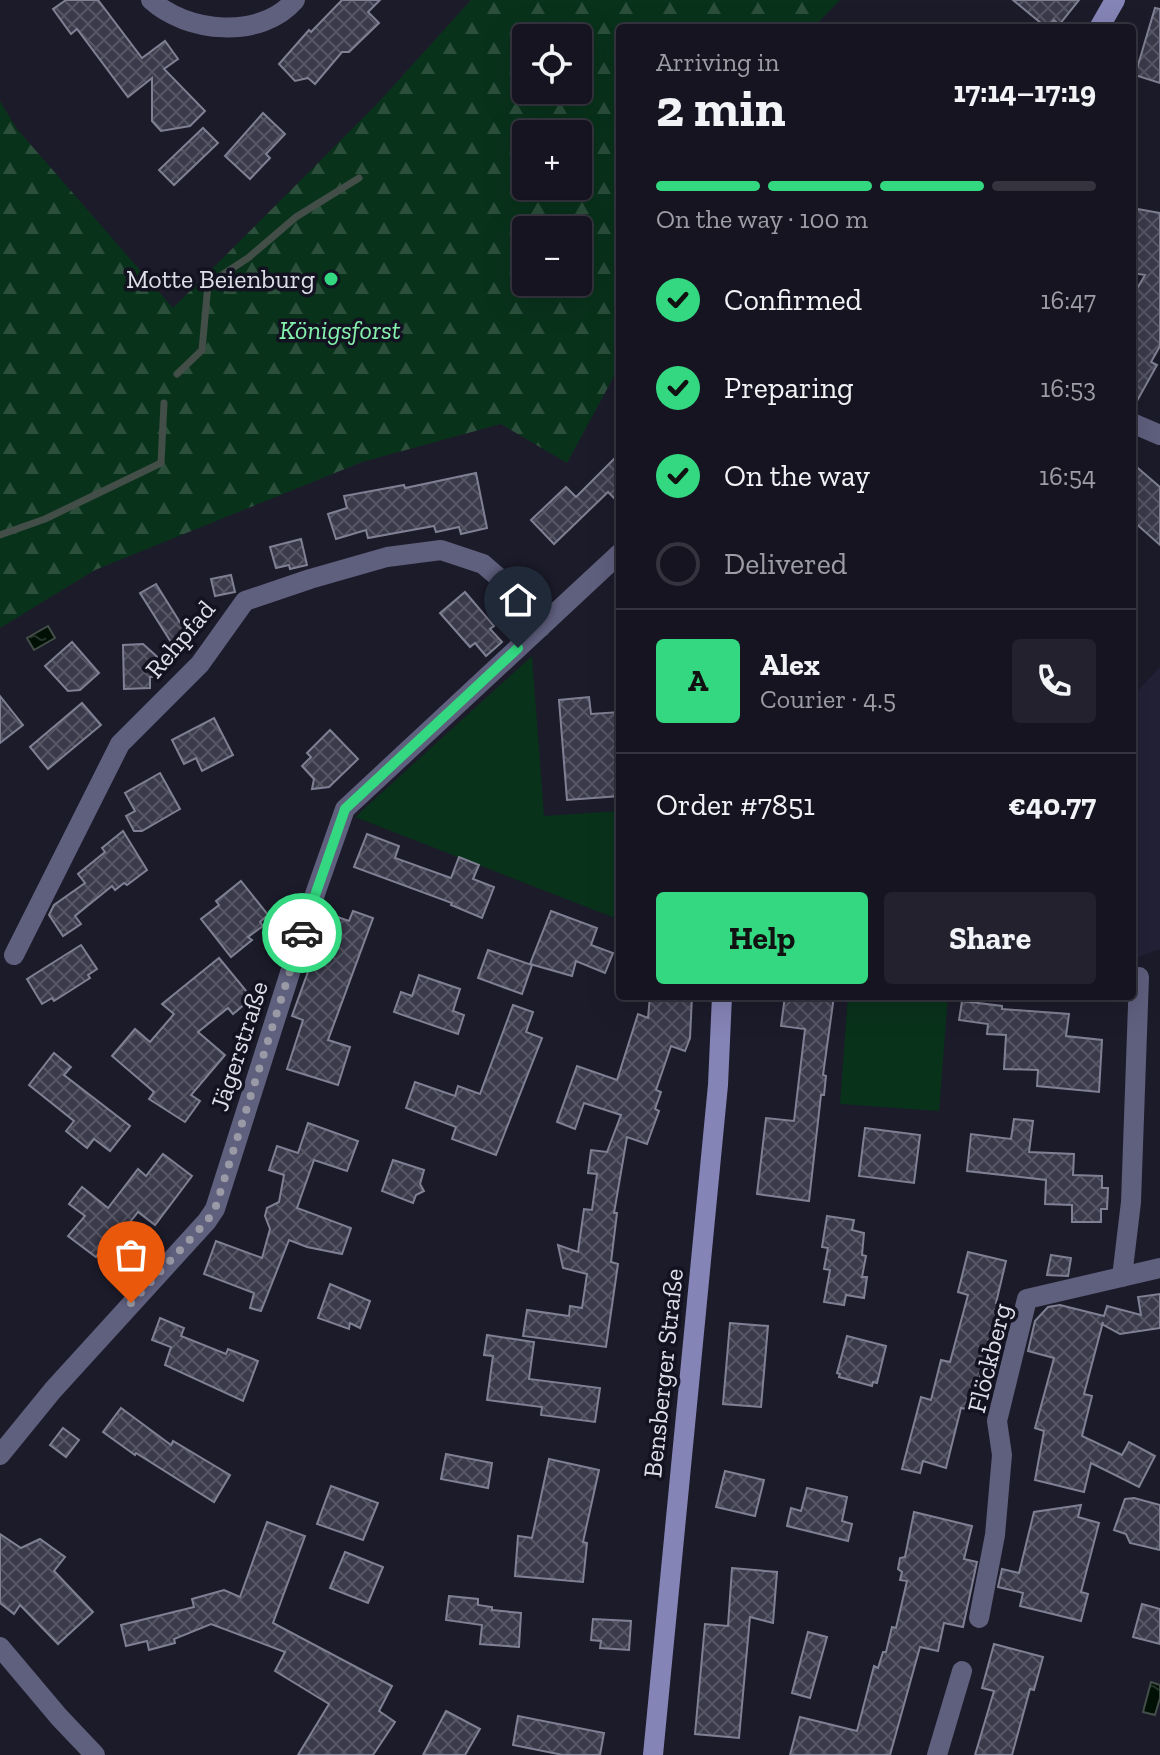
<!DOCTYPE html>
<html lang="en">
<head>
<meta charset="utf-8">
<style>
  body { margin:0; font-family:"Zilla Slab",serif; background:#22212d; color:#f1f3f6; height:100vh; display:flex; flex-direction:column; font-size:30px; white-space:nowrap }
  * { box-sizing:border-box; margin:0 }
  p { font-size:26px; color:#9d9ea5 }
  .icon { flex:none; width:44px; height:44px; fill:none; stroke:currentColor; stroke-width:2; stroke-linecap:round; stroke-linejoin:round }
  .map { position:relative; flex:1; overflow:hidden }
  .panel { position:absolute; left:616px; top:24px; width:520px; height:976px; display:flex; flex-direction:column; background:#151420; border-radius:8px; box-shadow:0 8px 32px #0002,0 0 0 2px #34333e }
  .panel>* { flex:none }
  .buttons { position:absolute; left:512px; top:24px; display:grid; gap:16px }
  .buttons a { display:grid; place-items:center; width:80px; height:80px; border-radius:8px; background:#151420; box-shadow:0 8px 32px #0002,0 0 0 2px #34333e; font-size:40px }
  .pin { position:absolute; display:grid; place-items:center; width:68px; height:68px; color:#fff; margin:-82px -34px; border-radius:50% 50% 50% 0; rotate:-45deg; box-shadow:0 0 8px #0007 }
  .pin .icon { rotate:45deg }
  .courier { position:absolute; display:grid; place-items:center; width:80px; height:80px; margin:-40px; border:6px solid #33d881; border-radius:50%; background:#fff; color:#222; box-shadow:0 2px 10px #0007 }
  .overview em { font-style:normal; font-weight:700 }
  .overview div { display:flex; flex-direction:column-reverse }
  .overview { display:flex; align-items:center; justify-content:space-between; height:136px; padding:0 40px }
  h1 { font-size:52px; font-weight:700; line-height:60px }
  .bar { display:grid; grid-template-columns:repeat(4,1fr); gap:12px 8px; align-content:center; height:96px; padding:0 40px }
  .bar i { height:10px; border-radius:6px; background:#34333e }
  .bar .active { background:#33d881 }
  .bar p { grid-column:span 4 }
  .line { display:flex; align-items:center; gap:20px; padding:0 40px; border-top:2px solid #34333e }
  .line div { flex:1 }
  .round { display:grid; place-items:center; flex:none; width:84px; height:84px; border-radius:8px; background:#22212d }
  ol { padding:0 40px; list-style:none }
  li { display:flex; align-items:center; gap:24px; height:88px }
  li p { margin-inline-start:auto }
  li .icon { padding:8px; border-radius:50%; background:#33d881; color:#111; stroke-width:4 }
  li:last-child { color:#9d9ea5 }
  li i { width:44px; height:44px; border:4px solid #34333e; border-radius:50% }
  .button { display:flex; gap:16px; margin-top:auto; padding:16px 40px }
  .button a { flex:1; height:92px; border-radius:8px; background:#33d881; color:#111; font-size:32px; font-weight:700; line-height:92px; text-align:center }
  .button a+a { background:#22212d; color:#f1f3f6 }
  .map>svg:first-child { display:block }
</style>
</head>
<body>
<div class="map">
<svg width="1160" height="1755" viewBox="0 0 1160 1755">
  <defs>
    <pattern id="forest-firs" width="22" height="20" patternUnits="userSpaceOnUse" patternTransform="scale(2)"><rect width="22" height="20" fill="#09321b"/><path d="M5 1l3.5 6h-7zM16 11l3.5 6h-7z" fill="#2c4f3c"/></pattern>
    <pattern id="water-ripples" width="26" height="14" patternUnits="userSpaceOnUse" patternTransform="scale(2)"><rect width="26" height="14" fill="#001004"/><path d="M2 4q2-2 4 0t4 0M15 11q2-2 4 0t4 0" fill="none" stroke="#253229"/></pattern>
    <pattern id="building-cross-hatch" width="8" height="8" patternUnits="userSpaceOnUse" patternTransform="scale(2)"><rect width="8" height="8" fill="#3a3a4b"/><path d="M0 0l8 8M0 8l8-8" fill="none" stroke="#565665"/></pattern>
  </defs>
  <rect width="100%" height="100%" fill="#1c1b2a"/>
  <path fill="#222136" d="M1160,667v282l-28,10v-262z"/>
  <path fill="url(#forest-firs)" fill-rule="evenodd" d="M471,0h369l-27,28h-193v337l-53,98 -66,-39 -139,38 -267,108 -95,58v-527l17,28 156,179 204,-204zM526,38h52v52h-52zM526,134h52v52h-52zM526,230h52v52h-52z"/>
  <g fill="#09321b">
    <path d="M532,656l12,160 76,-5v109l-265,-103z"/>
    <path d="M848,996h100l-9,115 -99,-7z"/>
  </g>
  <g fill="url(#water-ripples)" stroke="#434e48" stroke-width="2">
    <path d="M48,626l7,12 -21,12 -7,-12z"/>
    <path d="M1151,1682l9,3v13l-5,17 -12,-3z"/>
  </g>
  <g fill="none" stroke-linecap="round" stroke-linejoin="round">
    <g stroke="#434e48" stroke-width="7">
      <path d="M177,374l25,-24 6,-66 40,-26 48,-41 63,-39"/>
      <path d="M0,535l45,-16 116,-56 3,-60"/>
    </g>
  </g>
  <g fill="url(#building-cross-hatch)" stroke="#7f8093" stroke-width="2">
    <path d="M66,0h32l44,58 23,-17 13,18 -14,10 41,42 -15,15 -29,5 -9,-10v-43l-24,19 -51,-68 -6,5 -18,-25z"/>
    <path d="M342,0h38l-12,12 11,11 -30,29h-7l-27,32 -7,-6 -13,3 -16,-17 30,-34 2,2z"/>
    <path d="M1013,0h66l-20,25 -5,-5 -7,8z"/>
    <path d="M1155,8l5,1v74l-25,-8z"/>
    <path d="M263,113l22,21 -19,20 4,4 -20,21 -25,-23z"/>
    <path d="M203,128l15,15 -44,42 -15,-15z"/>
    <path d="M1132,208l28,5v133l-9,16 6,3 -25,45v-113l13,-22 -13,-2z"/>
    <path d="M620,453v51l-12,-12 -54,52 -23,-24 35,-33 10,10z"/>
    <path d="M1132,463l28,24v58l-28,-25z"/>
    <path d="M476,473l11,55 -26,6 -2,-7 -23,5 -2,-6 -66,12 -2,-8 -30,9 -8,-25 19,-6 -3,-12 60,-11 1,3z"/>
    <path d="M301,539l6,26 -17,4 -1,-4 -13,3 -6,-21z"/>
    <path d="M231,575l4,17 -20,4 -4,-17z"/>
    <path d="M156,584l30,48 -15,10 -31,-49z"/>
    <path d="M465,592l29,34 -4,3 12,13 -16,14 -11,-13 -5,4 -30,-34z"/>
    <path d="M72,642l27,31 -19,17 -12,1 -23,-25z"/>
    <path d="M143,644l21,19 -4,6v7l-10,1v11l-26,1 -1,-44z"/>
    <path d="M0,696l23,29 -23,18z"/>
    <path d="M589,697l2,17 29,-2v84l-53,4 -8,-100z"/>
    <path d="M82,703l19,22 -53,44 -18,-22z"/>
    <path d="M214,718l19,37 -31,16 -6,-13 -12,6 -12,-24z"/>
    <path d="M330,730l28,29 -29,28 -17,2 2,-10 -12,-13 9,-9 -4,-4z"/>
    <path d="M160,773l20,36 -38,22h-8l-8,-15 9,-5 -10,-18z"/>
    <path d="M123,831l24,39 -20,15 -3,-2 -9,7 -3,-4 -37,30 6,8 -18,12 -14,-21 5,-10 31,-22 -7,-9 27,-22 -3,-4z"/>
    <path d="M367,834l32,12 -4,12 56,20 8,-21 20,8 -6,14 21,8 -12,31 -31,-13 1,-2 -98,-36z"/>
    <path d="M241,881l27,34 -8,7 3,4 -15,11 4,3 -21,17 -30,-38 18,-14 -3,-4z"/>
    <path d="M353,911l20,7 -45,122 22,7 -12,38 -51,-16 16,-49 -11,-4 37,-102 20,7z"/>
    <path d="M551,911l46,17 -6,17 22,8 -8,20 -29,-12 -4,15 -42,-12z"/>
    <path d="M81,945l16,24 -9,6 2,3 -36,23 -2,-3 -10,6 -15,-25z"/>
    <path d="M488,950l44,15 -10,29 -44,-16z"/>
    <path d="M219,958l33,40 -19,16 -5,-6 -30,24 27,23 -34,40 9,6 -15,21 -36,-23 5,-7 -42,-36 23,-27 15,13 24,-28 -12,-10z"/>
    <path d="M419,975l41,14 -7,22 11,4 -6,19 -64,-22 7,-20 11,4z"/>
    <path d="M650,996h42l-2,42 -5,13 -14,-5 -15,44 5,2 -6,17 4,2 -12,33 -20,-7 -13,76h3l-6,49 7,2 -12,83 -83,-11 4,-26 42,6 1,-10 12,2 5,-34 -24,-6 -5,-23 20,7 6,-43 8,1 5,-36 -9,-1 3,-23 16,2 14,-37 -37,-12 -9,26 -18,-7 20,-56 40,14 21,-66 10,4z"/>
    <path d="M785,996h49l-11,79 3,1 -2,19h-3l-12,106 -52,-7 9,-76 28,3 11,-92 -24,-3z"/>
    <path d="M962,1001l40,5v3l67,5 -3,22 36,4 -3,52 -62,-6 1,-16 -34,-1 2,-34 -19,-1 1,-10 -29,-4z"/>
    <path d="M513,1005l20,7 -7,20 16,6 -46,117 -44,-16 4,-12 -50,-19 9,-26 40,14 3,-10 22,8z"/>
    <path d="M54,1053l17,14 -7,8 66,51 -20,25 -16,-12 -7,9 -21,-17 8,-10 -45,-36z"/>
    <path d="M1014,1119l19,2 -4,31 45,2 -1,21 29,1v12h6l-1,21h-6v13h-29v-17l-27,-1 1,-24 -79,-9 4,-37 40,5z"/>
    <path d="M308,1123l50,18 -11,30 -33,-11 -17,48 54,20 -9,26 -35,-7 -18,-7 -28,71 -11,-3 4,-15 -50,-19 12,-33 46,17 8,-29 -5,-13 2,-8 12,-6 5,-27 -15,-5 8,-24 21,7z"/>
    <path d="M865,1128l55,7 -6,48 -55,-7z"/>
    <path d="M163,1154l29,22 -37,49 -17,-13 -25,32 -4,-3 -13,16 -28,-21 17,-20 -16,-12 13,-17 26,21 30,-39 8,7z"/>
    <path d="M393,1160l31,10 -4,14 4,7 -8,4 -3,8 -31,-12z"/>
    <path d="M827,1216l27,4 -2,10 12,3 -2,22 4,1 -4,21h5l-3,21 -18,-3 -2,10 -20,-3 6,-32 -6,-1 4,-21 -6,-1z"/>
    <path d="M968,1252l38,9 -10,42 5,1 -12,45 -2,-1 -15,62 -11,-2 -15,60 -23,-7 -3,12 -18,-4 19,-72 10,3 10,-40 9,2 18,-67 -10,-3z"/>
    <path d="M1051,1255l20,3 -3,18 -21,-1z"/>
    <path d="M330,1284l40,17 -10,27 -10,-5 -1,6 -31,-11z"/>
    <path d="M1160,1294v34l-40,6 -18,-10 1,-2 -19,72 8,2 -10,40 40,19 7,-13 26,14 -16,31 -48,-24 -7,29 -49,-12 9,-49 -9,-3 19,-70 -26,-7 7,-30 13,-14 12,-2 44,11 3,-10 34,9 -3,-18z"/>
    <path d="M160,1318l24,10 -3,8 45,18 2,-5 30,12 -15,40 -78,-36 6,-18 -19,-7z"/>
    <path d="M730,1323l38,3 -7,81 -38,-3z"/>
    <path d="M487,1335l47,7 -5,37 71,9 -5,34 -54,-7 1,-8 -55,-7 6,-44 -9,-1z"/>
    <path d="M847,1336l39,10 -9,37 -4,-1 -1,4 -33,-9 1,-3 -3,-1z"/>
    <path d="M121,1408l50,37 2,-4 57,34 -16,27 -78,-49 -1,2 -32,-23z"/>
    <path d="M63,1428l16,12 -13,17 -16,-12z"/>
    <path d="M446,1454l46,9 -4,25 -47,-9z"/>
    <path d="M549,1459l50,11 -16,72 4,1 -4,39 -68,-6 3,-40 14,2z"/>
    <path d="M725,1471l39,9 -9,36 -39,-9z"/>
    <path d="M331,1486l47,17 -15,37 -46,-16z"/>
    <path d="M807,1488l40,9 -5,24 10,3 -4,17 -61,-15 4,-18 10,3z"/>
    <path d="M1134,1498l26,7v45l-30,-7 -4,-9 -12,-4 11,-31z"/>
    <path d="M1081,1505l-3,12 21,6 -18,69 7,2 -7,27 -61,-15 3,-13 -25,-6 4,-18 17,4 15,-61z"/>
    <path d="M914,1512l58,14 -8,33 13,3 -14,65 -19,-4 -6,28 -18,-4 -30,108h-100l10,-38 57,14 17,-65 4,2 5,-16h3l6,-25 4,1 11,-47 -7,-1 2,-8 -4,-3 2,-11 5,-1z"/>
    <path d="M267,1522l38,14 -32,87 119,63 -13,25 16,11 -22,33h-75l31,-51 -54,-33 10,-19 -74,-28 -37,15 1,4 -26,7 -2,-9 -21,5 -5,-21 73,-18 -2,-8 32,-9 16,7z"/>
    <path d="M0,1534l21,14 19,-9 25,18 -11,14 39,41 -35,32 -38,-39 -6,9 -14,-11z"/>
    <path d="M345,1552l38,15 -15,36 -38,-15z"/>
    <path d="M732,1568l45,4 -4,51 -23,-6 -11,121 -44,-4 10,-110 23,2z"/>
    <path d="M449,1596l29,3v6l14,2v3l29,3 -2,34 -39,-3 2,-19 -36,-5z"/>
    <path d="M1142,1604l18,5v35l-27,-7z"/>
    <path d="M593,1619l38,2 -2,29 -29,-2 1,-7 -10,-1z"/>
    <path d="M808,1632l19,5 -17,61 -18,-5z"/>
    <path d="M994,1644l49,13 -9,33 -4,-1 -18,66h-37l19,-64 -12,-3z"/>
    <path d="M446,1711l34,18 -15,26h-42z"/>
    <path d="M518,1716l86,17 -4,22h-37l-50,-10z"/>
  </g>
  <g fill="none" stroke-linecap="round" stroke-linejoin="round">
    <g stroke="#5f5f7e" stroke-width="20">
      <path d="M151,0c36,33 110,40 144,0"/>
      <path d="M1132,423l28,12"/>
      <path d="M14,955l106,-211 80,-80 45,-63 65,-22 77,-22 54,-7 42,14 30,26 28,37"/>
      <path d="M1122,1277l9,-75 8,-225"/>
      <path d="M0,1455l53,-65 154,-169 8,-12 100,-315 30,-85 275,-256"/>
      <path d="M979,1618l16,-83 7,-80 -5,-34 30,-122 133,-31"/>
      <path d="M0,1647l59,70 36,38"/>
      <path d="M937,1755l25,-84"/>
    </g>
    <g stroke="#8584b6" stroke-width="20">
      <path d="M1099,28l16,-28"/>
      <path d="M653,1755l65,-670 4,-89"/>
    </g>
  </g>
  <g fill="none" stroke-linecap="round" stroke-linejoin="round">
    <path stroke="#9a9aa6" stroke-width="8" stroke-dasharray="0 14.4" d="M131,1303l76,-82 8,-12 87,-276"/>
    <path stroke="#33d881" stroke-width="10" d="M302,933l43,-124 173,-161"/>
  </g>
  <circle fill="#33d881" stroke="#131221" stroke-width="3" cx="331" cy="279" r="8"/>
  <g text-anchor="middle" stroke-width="7" stroke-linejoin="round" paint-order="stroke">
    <g font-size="26" fill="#dedee8" stroke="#131221" text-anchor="end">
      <text x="315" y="288">Motte Beienburg</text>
    </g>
    <g font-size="26" font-style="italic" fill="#85f1ad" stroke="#131221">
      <text x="340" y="339">Königsforst</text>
    </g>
    <g font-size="26" fill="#dedee8" stroke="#131221">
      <text transform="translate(180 639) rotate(-50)" y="9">Rehpfad</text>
      <text transform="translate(239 1046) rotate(-72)" y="9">Jägerstraße</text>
      <text transform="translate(989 1358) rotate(-76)" y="9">Flöckberg</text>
      <text transform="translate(663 1373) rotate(-84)" y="9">Bensberger Straße</text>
    </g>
  </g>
</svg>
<div class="buttons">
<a><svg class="icon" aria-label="locate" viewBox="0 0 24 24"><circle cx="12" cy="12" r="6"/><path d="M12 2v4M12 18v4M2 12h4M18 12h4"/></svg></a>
<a>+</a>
<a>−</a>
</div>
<div class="pin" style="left:131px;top:1303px;background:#ea580c"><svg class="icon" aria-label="bag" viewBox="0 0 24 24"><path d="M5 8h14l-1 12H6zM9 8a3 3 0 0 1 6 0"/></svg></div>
<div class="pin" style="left:518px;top:648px;background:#1f2937"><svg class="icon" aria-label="home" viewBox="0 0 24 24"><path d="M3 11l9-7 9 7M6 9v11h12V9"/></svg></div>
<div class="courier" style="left:302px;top:933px"><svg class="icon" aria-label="car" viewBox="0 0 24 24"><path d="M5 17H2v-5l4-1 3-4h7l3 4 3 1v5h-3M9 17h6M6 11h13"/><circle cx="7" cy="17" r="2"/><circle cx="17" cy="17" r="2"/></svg></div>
<section class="panel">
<div class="overview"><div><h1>2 min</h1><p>Arriving in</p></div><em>17:14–17:19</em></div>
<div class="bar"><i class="active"></i><i class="active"></i><i class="active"></i><i></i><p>On the way · 100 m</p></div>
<ol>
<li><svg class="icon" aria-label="check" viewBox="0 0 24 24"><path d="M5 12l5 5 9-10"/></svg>Confirmed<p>16:47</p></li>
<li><svg class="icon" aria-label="check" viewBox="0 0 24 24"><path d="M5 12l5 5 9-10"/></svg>Preparing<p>16:53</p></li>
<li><svg class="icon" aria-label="check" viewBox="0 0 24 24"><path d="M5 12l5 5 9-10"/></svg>On the way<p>16:54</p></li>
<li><i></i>Delivered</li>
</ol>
<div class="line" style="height:144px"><b class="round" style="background:#33d881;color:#111">A</b><div><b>Alex</b><p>Courier · 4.5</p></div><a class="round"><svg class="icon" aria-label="phone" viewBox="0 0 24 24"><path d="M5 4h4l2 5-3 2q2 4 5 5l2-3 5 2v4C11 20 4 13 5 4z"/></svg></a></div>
<div class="line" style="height:104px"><div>Order #7851</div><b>€40.77</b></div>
<div class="button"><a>Help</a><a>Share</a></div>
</section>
</div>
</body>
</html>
